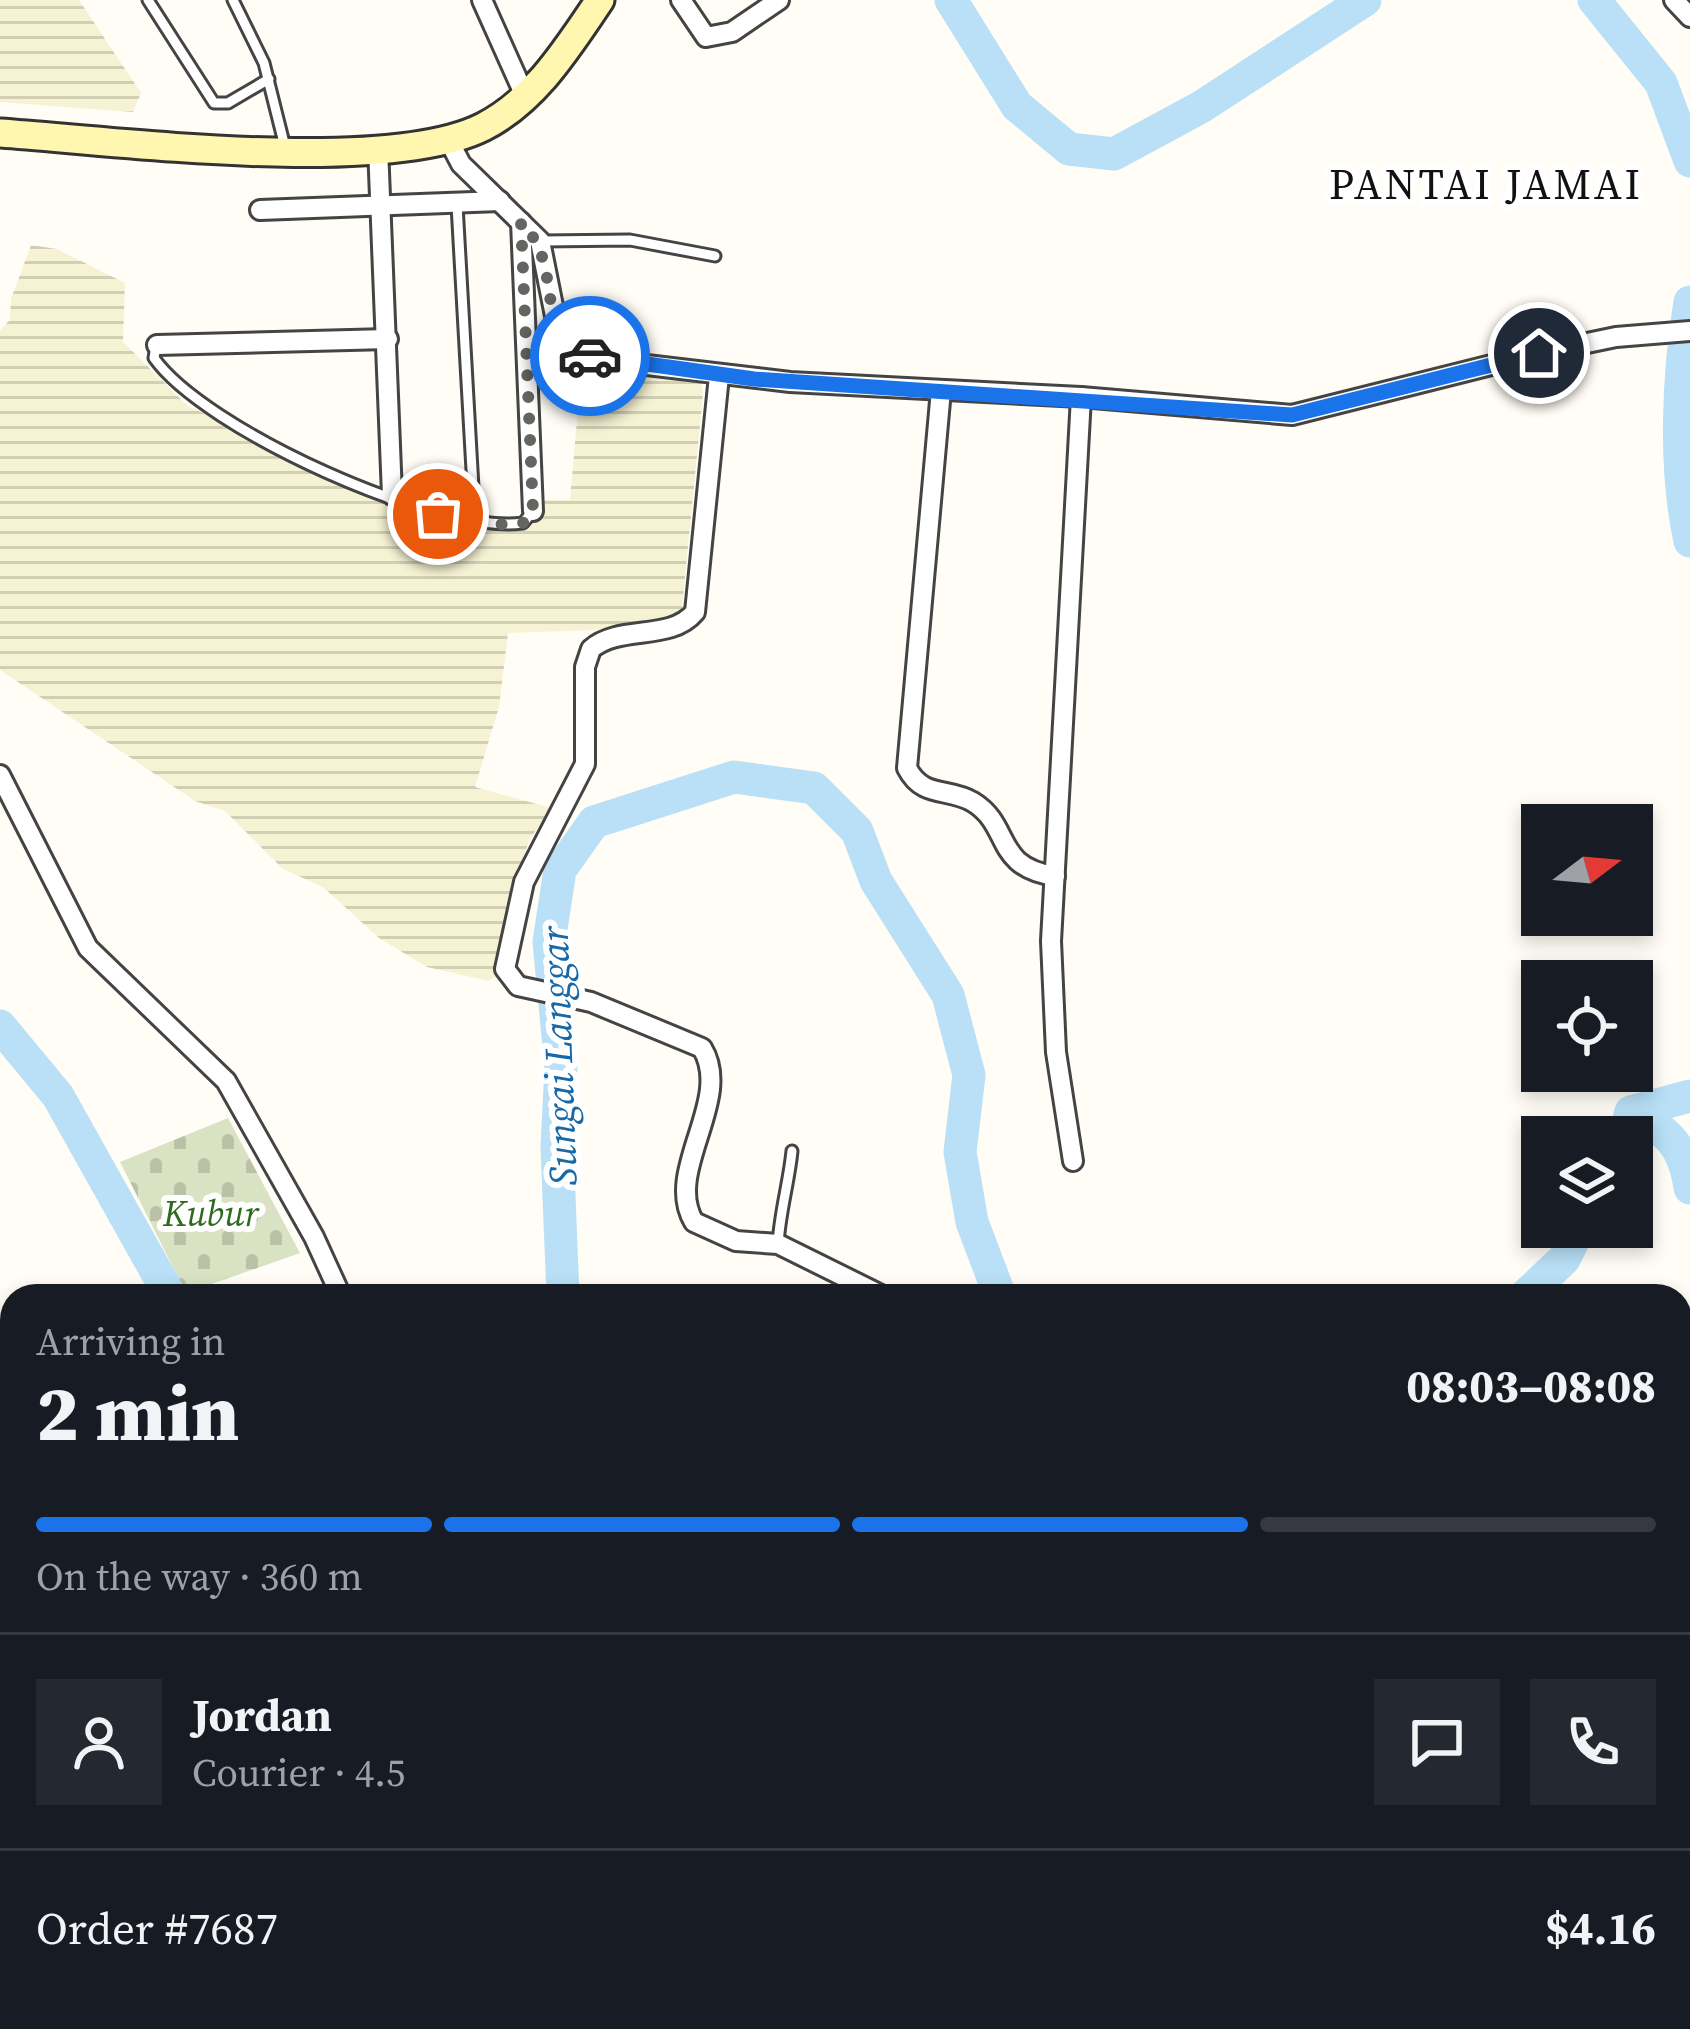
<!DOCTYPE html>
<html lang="en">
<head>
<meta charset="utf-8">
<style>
  body { margin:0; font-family:"Source Serif 4",serif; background:#242831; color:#f1f3f6; height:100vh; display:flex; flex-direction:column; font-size:45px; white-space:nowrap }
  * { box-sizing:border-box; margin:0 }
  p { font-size:39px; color:#9ea1a6 }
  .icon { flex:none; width:66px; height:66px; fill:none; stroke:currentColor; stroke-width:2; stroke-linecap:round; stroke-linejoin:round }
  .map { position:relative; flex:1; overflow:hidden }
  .side { position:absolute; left:0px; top:1284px; width:1692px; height:747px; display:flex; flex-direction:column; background:#171b24; border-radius:36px 36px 0 0; box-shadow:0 6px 18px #0003 }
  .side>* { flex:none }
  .needle { width:78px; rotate:74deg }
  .fabs { position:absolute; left:1521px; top:804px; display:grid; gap:24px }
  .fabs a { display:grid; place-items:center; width:132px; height:132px; border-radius:0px; background:#171b24; box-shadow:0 6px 18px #0003; font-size:60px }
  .pin { position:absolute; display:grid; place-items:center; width:102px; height:102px; color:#fff; margin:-51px; border:6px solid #fff; border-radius:50%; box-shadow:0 3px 12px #0007 }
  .courier { position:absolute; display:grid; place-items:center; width:120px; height:120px; margin:-60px; border:9px solid #1a73e8; border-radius:50%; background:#fff; color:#222; box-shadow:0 3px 15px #0007 }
  .head em { font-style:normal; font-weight:800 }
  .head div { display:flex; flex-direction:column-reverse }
  .head { display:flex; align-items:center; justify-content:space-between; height:204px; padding:0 36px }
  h1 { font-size:78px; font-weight:800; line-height:90px }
  .bar { display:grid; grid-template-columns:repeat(4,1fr); gap:18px 12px; align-content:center; height:144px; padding:0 36px }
  .bar i { height:15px; border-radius:9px; background:#363941 }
  .bar .selected { background:#1a73e8 }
  .bar p { grid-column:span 4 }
  .line { display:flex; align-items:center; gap:30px; padding:0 36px; border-top:3px solid #363941 }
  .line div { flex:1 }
  .round { display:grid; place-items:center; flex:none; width:126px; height:126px; border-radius:0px; background:#242831 }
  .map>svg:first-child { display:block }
</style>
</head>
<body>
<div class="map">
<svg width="1690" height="2029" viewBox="0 0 1690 2029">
  <defs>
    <pattern id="farmland-rules" width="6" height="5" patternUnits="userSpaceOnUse" patternTransform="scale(3)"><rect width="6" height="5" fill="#f6f3d4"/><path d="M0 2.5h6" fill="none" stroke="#d2cfb5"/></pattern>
    <pattern id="cemetery-stones" width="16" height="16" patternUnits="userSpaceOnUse" patternTransform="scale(3)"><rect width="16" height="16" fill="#d9e3c4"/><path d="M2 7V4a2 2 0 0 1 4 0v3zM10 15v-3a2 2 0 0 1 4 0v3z" fill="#b9c2a7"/></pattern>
  </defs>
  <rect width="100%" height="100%" fill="#fffdf5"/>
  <g fill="url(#farmland-rules)">
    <path d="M0,0h79l62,93 -8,19 -133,-10z"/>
    <path d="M31,245l26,4 68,34 -2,59 65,64 199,92 78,23h75l1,-21h29l12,-137 118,14 3,17 -21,214 -12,10 -72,12 -90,3 -9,74 -24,80 76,21 -21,31 -15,40 -20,97 -6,5 -62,-14 -48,-29 -56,-51 -40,-18 -58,-58 -30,-10 -195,-131v-340l10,-10 1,-21z"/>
    <path d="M0,1401l12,11v309l-12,-30z"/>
    <path d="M1690,1813v216h-7l-5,-10 2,-199z"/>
  </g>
  <path fill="url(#cemetery-stones)" d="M228,1118l72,135 -114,40 -66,-131z"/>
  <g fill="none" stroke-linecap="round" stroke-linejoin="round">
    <g stroke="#b9e0f7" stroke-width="33">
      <path d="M951,0l66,106 52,43 45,5 87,-47 164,-107"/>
      <path d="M1594,0l67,83 29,78"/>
      <path d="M1690,302c-12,74 -16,166 0,239"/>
      <path d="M0,1026l58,70 112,200"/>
      <path d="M1631,1112c37,19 53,33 59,76"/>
      <path d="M1624,1137l7,-25 59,-16"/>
      <path d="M563,1296l-6,-150 4,-78 -12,-126 11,-72 34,-48 140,-45 80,11 43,43 19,50 72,114 21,80 -9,77 12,70 28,74"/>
      <path d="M1525,1296l39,-37 16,-32"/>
    </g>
    <g stroke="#444" stroke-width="15">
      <g id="service">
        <path d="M148,0l66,103h14l41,-24"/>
        <path d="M233,0l31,63 21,84"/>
        <path d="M457,205l18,318"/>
        <path d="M542,241l88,-1 85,16"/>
        <path d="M156,346l-2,12c50,71 282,177 369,165l10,-12"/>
        <path d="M778,1244c2,-33 11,-62 14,-93"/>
      </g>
    </g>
    <g stroke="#444" stroke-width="24">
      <g id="minor">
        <path d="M482,0l43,96"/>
        <path d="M681,0l25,37 26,-5 47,-32"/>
        <path d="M1674,0l16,17"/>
        <path d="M449,141l12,23 79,77 17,85 8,17 31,16 194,23 291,15 211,18 247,-62 77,-16 74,-6"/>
        <path d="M378,147l14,348"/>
        <path d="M260,210l240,-9"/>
        <path d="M521,222l12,289"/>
        <path d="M157,345l231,-6"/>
        <path d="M719,376l-24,236c-25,30 -75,12 -104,37l-6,18v97l-61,118 -19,87 13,17 73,16 111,46c32,52 -39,123 -8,174l42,19 42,3 105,52"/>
        <path d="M941,390l-34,378c16,31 41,19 66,34 39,24 20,65 82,74"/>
        <path d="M0,775l88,173 138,133 88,156 27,59"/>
        <path d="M1073,1161l-17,-109 -5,-111 30,-544"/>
        <path d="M0,1395l12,10"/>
        <path d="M1687,1557l3,8"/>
        <path d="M1680,1824l10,-7"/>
        <path d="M285,2019l3,10"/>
        <path d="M367,2019l4,10"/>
        <path d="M493,2019l3,10"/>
        <path d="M1008,2019l2,10"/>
        <path d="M1340,2019l3,10"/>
        <path d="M1555,2019l19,10"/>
        <path d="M1116,2029l24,-10"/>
      </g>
    </g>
    <g stroke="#333" stroke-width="33">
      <path id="secondary" d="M0,133c115,8 385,43 483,-6 53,-27 85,-80 117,-127"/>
    </g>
    <use href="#service" stroke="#fff" stroke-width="9"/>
    <use href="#minor" stroke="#fff" stroke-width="18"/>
    <use href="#secondary" stroke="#fff6b0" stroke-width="27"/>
  </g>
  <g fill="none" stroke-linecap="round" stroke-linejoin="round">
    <path stroke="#646461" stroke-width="12" stroke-dasharray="0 21.6" d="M438,514l52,11 33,-2 10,-12 -12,-289c46,47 7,101 69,134"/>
    <path stroke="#1a73e8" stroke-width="15" d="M590,356l164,23 538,36 247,-62"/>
  </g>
  <g text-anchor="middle" stroke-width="12" stroke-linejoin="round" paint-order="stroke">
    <g font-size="36" font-style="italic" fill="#2f6b1f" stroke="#fff">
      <text x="211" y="1226">Kubur</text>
    </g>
    <g font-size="39" font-style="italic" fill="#1768a6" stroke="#fff">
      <text transform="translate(558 1056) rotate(-92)" y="14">Sungai Langgar</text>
    </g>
    <g font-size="42" letter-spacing="3" fill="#111" stroke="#fff">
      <text x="1486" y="199">PANTAI JAMAI</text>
    </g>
  </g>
</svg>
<div class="fabs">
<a><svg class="needle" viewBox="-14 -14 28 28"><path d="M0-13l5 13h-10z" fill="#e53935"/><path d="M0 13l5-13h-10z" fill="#9ea1a6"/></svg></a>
<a><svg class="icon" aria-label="locate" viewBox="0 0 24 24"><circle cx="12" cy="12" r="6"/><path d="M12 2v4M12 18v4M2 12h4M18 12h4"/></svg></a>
<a><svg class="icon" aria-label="layers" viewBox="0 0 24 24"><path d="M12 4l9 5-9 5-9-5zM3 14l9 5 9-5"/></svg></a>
</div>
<div class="pin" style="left:438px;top:514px;background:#ea580c"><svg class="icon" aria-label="bag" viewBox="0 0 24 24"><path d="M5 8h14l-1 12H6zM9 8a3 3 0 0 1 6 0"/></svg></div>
<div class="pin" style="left:1539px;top:353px;background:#1f2937"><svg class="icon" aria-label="home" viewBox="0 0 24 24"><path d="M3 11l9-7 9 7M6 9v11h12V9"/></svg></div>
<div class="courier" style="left:590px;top:356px"><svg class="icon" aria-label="car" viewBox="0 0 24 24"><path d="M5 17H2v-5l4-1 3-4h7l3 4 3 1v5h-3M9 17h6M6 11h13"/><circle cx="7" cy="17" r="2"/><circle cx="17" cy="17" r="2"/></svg></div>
<section class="side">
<div class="head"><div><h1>2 min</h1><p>Arriving in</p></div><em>08:03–08:08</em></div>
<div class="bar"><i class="selected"></i><i class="selected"></i><i class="selected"></i><i></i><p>On the way · 360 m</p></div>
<div class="line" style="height:216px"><a class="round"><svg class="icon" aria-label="person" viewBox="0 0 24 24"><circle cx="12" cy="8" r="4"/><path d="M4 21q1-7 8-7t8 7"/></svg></a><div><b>Jordan</b><p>Courier · 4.5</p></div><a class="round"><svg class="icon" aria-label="chat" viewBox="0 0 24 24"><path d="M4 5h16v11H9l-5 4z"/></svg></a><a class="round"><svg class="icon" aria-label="phone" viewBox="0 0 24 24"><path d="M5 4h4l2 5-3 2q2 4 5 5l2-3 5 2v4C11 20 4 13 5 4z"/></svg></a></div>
<div class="line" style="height:156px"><div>Order #7687</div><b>$4.16</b></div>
</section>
</div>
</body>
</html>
